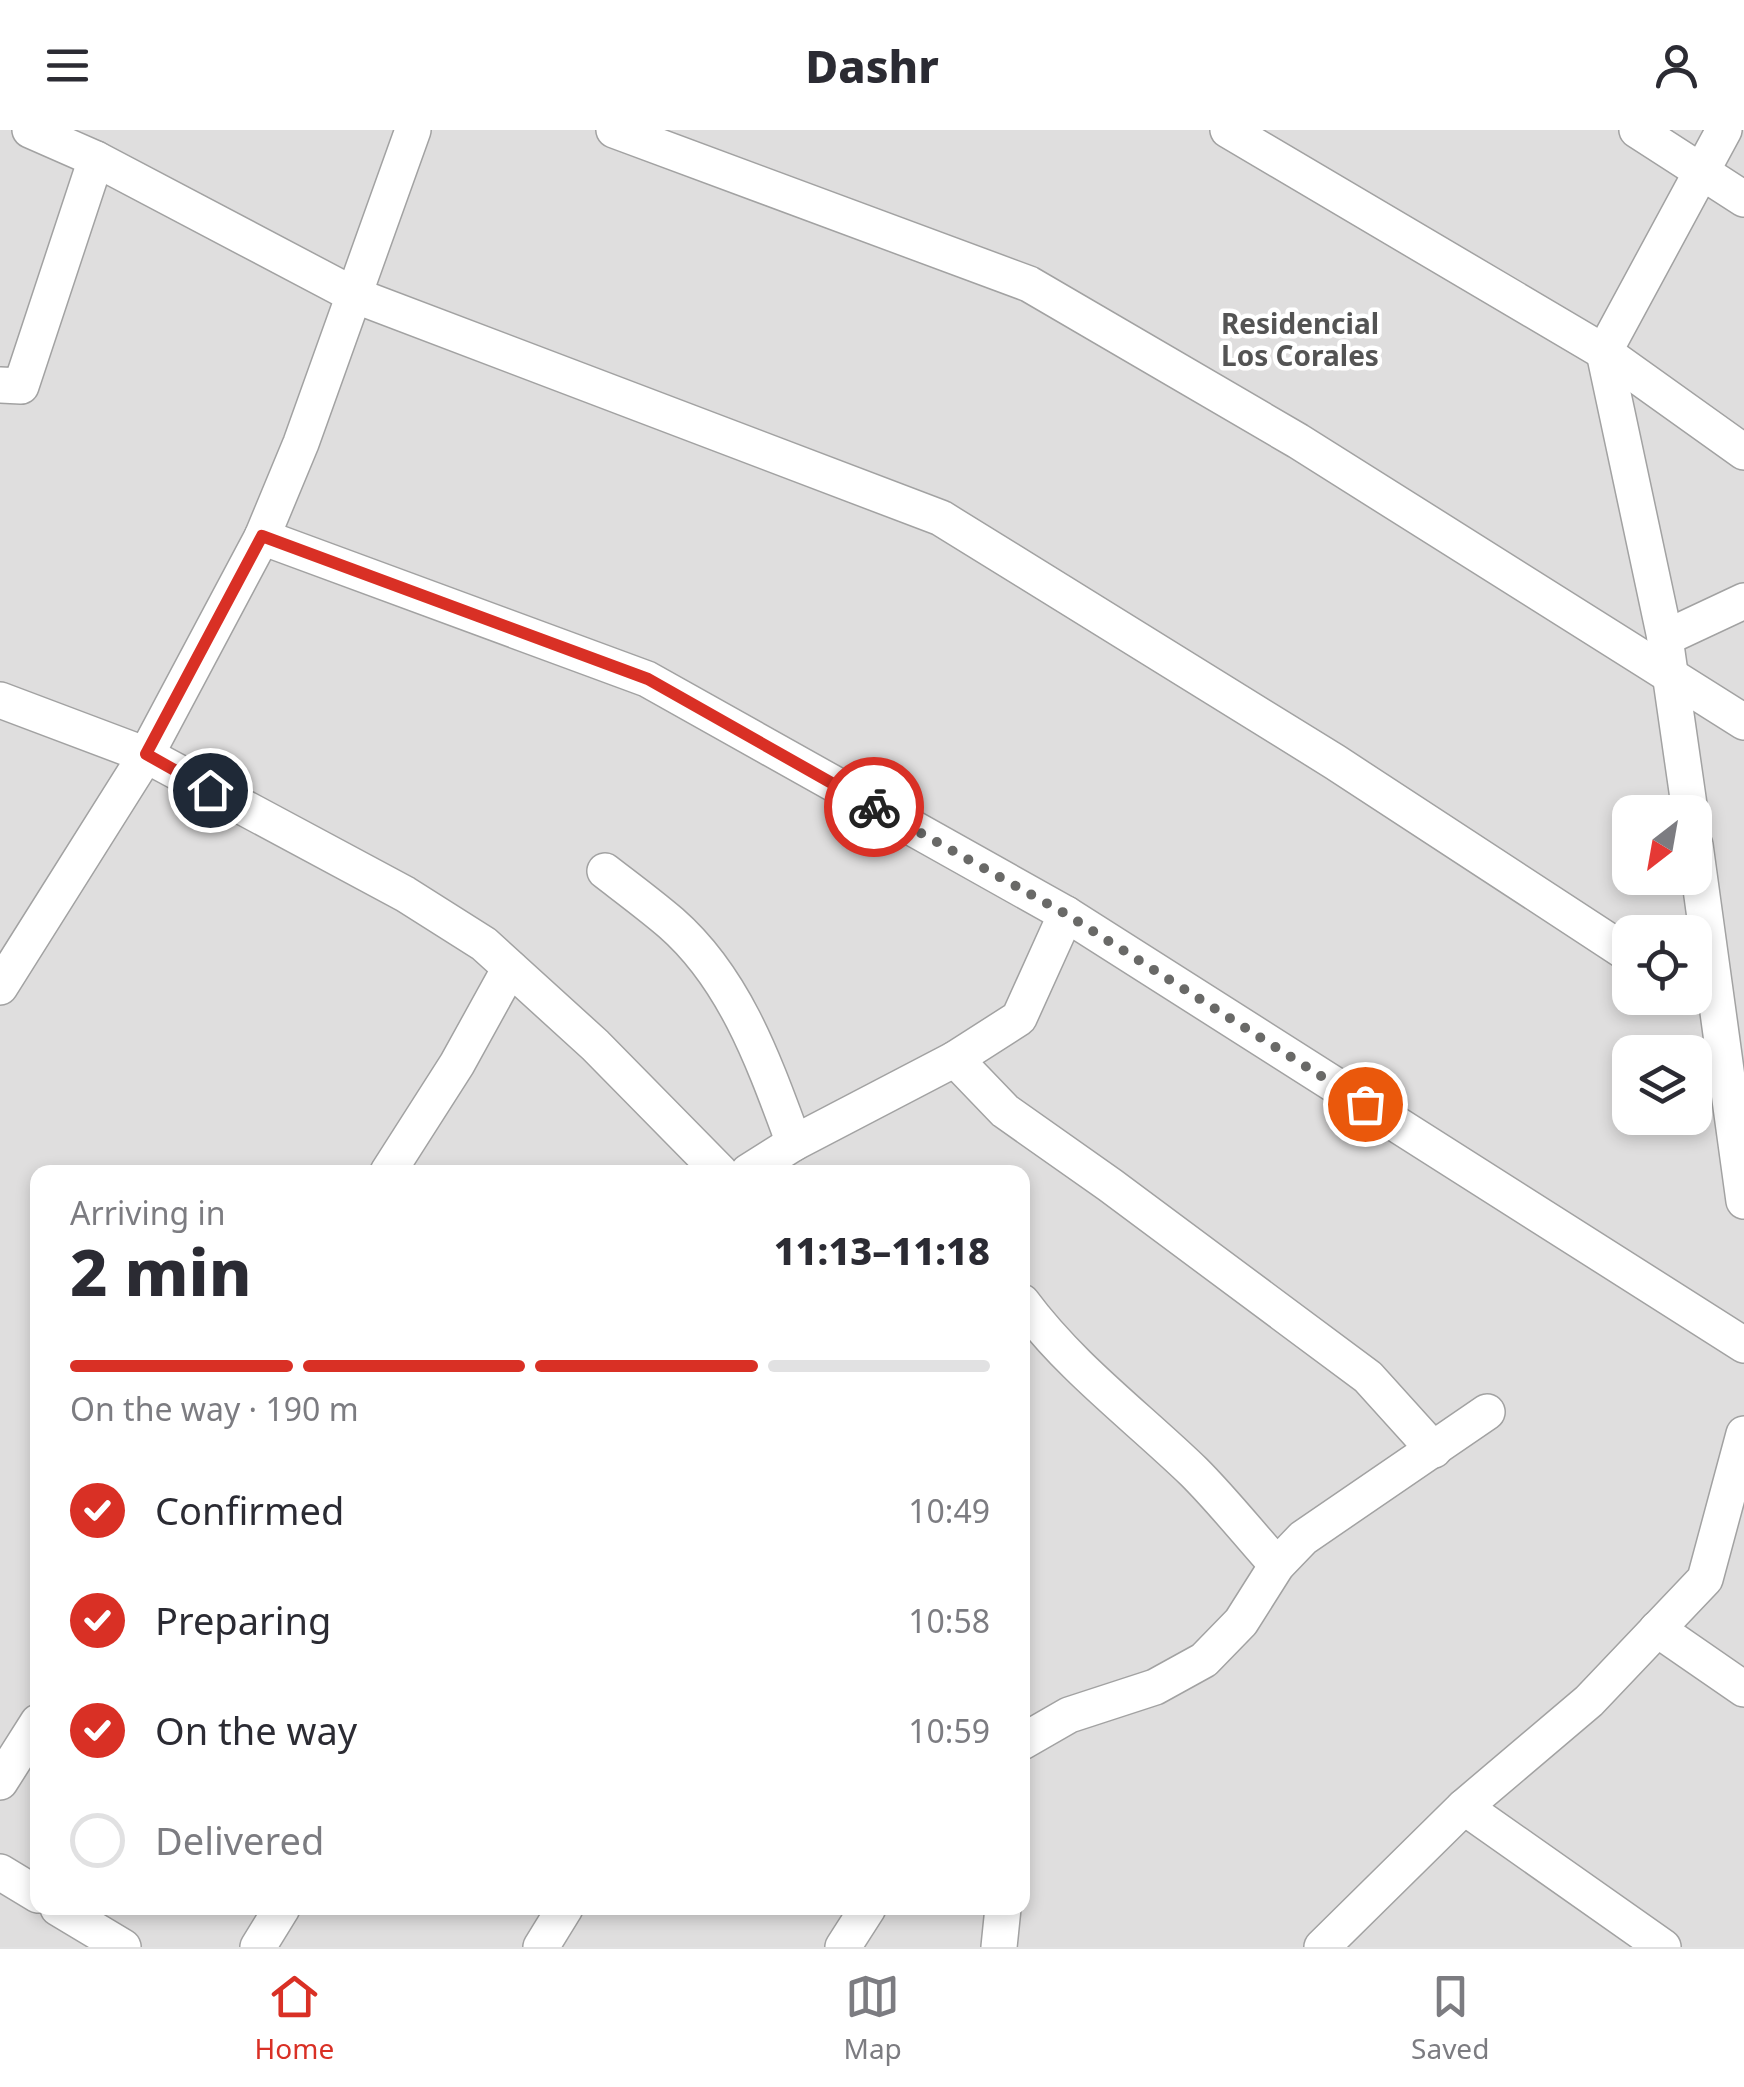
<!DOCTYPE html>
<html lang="en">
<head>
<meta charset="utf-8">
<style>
  body { margin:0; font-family:"Noto Sans",sans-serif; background:#f7f7f7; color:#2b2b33; height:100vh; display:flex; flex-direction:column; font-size:38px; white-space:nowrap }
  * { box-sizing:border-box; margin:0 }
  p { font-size:32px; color:#7c7c81 }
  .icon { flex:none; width:55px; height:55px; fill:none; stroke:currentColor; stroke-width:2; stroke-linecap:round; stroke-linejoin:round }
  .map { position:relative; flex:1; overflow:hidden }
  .panel { position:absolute; left:30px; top:1035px; width:1000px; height:750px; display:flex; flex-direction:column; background:#fff; border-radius:20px; box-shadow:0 5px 15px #0003 }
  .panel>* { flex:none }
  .needle { width:65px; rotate:211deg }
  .tools { position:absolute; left:1612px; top:665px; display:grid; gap:20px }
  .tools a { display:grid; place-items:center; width:100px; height:100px; border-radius:20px; background:#fff; box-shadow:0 5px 15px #0003; font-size:50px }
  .pin { position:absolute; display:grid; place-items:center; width:85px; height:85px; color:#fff; margin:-42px; border:5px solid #fff; border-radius:50%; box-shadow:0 2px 10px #0007 }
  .courier { position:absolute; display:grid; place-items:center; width:100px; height:100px; margin:-50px; border:8px solid #d93025; border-radius:50%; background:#fff; color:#222; box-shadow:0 2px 12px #0007 }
  .headline em { font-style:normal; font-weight:800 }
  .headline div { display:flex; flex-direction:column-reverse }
  .headline { display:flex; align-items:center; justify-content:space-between; height:170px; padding:0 40px }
  h1 { font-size:65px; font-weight:800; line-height:75px }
  .bar { display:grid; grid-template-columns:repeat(4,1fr); gap:15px 10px; align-content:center; height:120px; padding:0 40px }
  .bar i { height:12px; border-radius:8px; background:#e1e1e2 }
  .bar .selected { background:#d93025 }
  .bar p { grid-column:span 4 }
  ol { padding:0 40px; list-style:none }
  li { display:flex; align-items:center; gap:30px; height:110px }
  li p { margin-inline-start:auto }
  li .icon { padding:10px; border-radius:50%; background:#d93025; color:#fff; stroke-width:4 }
  li:last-child { color:#7c7c81 }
  li i { width:55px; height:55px; border:5px solid #e1e1e2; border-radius:50% }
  header { display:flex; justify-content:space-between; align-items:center; height:130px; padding:0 40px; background:#fff; font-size:45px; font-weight:800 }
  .dock { display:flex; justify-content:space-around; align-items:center; height:140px; border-top:2px solid #e1e1e2; background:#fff; font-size:28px; color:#7c7c81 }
  .dock a { display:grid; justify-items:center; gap:5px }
  .dock .selected { color:#d93025 }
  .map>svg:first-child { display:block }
</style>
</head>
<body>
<header><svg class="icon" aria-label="menu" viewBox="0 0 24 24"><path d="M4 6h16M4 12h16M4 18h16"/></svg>Dashr<svg class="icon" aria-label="person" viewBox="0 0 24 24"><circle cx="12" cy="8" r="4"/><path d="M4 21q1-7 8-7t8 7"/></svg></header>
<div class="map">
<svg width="1744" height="1817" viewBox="0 0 1744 1817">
  <rect width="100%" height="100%" fill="#f0eee9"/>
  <path fill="#dfdede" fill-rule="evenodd" d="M0,0h1744v1817h-1744zM1630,682h65v66h-65zM1630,802h65v66h-65zM1630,922h65v66h-65zM38,1042h984v736h-984z"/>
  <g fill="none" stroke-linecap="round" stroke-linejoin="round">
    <g stroke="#a2a2a2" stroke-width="38">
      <g id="street">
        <path d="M30,0l66,29 258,136 587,223 394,244 295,193"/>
        <path d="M614,0l415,154 269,157 446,281"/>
        <path d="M1228,0l376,222 140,100"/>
        <path d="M1637,0l107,69"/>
        <path d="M0,255l21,1 75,-227"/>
        <path d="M262,407l385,142 419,235 678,431"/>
        <path d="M1665,508l79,-37"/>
        <path d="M0,570l146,55 259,139 79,50 111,101 125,127"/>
        <path d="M1690,682l-25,-174 -61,-286 120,-222"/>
        <path d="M1695,715l49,356"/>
        <path d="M605,741c22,17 45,34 66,52 65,57 94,142 123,220"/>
        <path d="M0,857l146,-232 116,-218 39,-94 112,-313"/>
        <path d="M955,929l50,52 105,74 258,192 66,73"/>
        <path d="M388,1042l69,-108 53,-96"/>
        <path d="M748,1042l46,-29 161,-84 64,-41 47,-104"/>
        <path d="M1022,1172c48,65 114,114 172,170 29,29 55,62 83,93"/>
        <path d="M1657,1499l87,60"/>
        <path d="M1022,1612l47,-27 86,-28 49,-27 37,-38 36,-57 26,-27 184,-126"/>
        <path d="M0,1652l38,-60"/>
        <path d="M1464,1677l199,140"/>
        <path d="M0,1742l38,23"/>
        <path d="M58,1778l65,39"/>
        <path d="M258,1817l24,-39"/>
        <path d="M541,1817l24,-39"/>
        <path d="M843,1817l25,-39"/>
        <path d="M999,1817l4,-39"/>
        <path d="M1322,1817l142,-140 125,-106 116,-122 39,-145"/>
      </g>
    </g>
    <use href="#street" stroke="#fff" stroke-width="35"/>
  </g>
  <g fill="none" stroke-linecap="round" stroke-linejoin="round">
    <path stroke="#696967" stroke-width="10" stroke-dasharray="0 18" d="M874,677l192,107 299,190"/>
    <path stroke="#d93025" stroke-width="12" d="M210,660l-64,-36 116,-218 386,143 226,128"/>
  </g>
  <g text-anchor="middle" stroke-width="9" stroke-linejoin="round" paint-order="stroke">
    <g font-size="28" font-weight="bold" fill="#545454" stroke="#fff">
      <text x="1300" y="204">Residencial<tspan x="1300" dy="32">Los Corales</tspan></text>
    </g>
  </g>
</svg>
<div class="tools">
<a><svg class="needle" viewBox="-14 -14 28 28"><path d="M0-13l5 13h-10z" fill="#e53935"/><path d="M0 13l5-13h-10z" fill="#7c7c81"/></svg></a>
<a><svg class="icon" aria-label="locate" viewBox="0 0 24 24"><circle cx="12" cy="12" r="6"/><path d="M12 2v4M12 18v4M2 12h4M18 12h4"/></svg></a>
<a><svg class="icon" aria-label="layers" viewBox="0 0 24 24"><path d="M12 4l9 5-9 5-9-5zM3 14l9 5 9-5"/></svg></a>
</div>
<div class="pin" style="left:1365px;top:974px;background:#ea580c"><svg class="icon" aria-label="bag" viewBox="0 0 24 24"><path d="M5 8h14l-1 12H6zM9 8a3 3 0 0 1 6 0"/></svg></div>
<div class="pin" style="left:210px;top:660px;background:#1f2937"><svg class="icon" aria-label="home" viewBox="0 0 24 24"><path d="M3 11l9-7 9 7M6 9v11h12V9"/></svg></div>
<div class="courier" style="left:874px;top:677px"><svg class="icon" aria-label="bike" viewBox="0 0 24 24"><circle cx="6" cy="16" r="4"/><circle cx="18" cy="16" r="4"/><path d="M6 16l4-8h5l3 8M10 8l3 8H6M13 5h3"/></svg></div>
<section class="panel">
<div class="headline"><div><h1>2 min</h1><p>Arriving in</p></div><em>11:13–11:18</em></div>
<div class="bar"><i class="selected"></i><i class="selected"></i><i class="selected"></i><i></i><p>On the way · 190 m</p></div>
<ol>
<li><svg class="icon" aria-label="check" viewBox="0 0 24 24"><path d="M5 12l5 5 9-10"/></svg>Confirmed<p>10:49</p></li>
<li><svg class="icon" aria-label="check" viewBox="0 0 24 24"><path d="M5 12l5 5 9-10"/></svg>Preparing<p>10:58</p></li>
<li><svg class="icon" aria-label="check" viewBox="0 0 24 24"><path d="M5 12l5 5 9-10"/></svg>On the way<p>10:59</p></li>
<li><i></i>Delivered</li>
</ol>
</section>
</div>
<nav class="dock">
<a class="selected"><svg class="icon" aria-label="home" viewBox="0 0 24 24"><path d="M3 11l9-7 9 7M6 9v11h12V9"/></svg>Home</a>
<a><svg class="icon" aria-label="map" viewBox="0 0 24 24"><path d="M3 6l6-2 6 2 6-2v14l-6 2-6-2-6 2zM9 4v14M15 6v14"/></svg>Map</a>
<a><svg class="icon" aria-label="saved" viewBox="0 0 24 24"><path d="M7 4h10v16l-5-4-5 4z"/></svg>Saved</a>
</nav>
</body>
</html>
